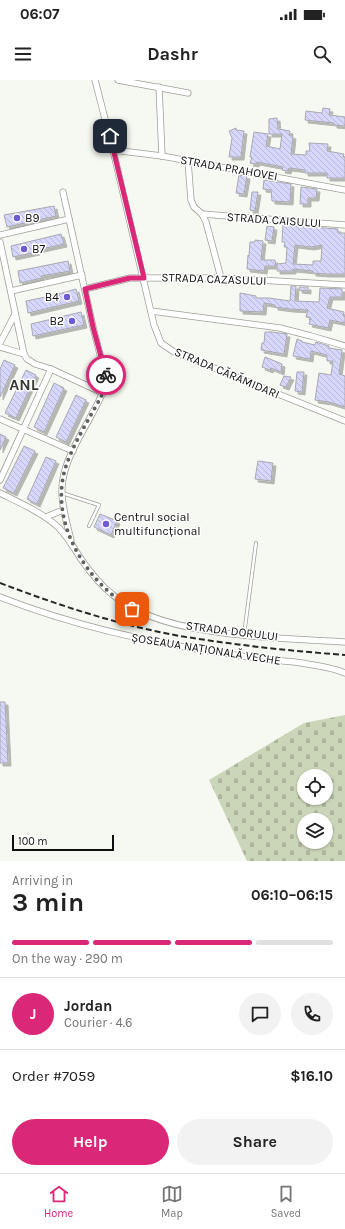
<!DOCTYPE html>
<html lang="en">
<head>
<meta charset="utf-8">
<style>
  body { margin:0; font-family:Karla,sans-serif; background:#f2f2f2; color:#222; height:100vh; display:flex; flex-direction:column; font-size:15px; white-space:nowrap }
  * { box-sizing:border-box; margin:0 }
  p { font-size:13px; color:#767676 }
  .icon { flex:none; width:22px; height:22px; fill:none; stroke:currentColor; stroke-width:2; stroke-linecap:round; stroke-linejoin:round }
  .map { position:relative; height:781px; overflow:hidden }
  .side { display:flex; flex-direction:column; background:#fff; flex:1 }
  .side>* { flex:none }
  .controls { position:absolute; left:297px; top:689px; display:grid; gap:8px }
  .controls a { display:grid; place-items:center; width:36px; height:36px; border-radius:50%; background:#fff; box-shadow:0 1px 3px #0004; font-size:20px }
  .scale { position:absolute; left:12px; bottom:10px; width:102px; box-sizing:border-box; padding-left:4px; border:2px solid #0f100e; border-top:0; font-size:11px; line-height:14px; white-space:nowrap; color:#0f100e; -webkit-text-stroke:3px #fff; paint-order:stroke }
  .pin { position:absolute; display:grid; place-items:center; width:34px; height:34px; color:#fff; margin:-17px; border-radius:8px; box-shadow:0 2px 6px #0006 }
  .courier { position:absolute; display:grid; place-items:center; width:40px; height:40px; margin:-20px; border:3px solid #db2777; border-radius:50%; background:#fff; color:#222; box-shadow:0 1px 5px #0007 }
  .overview em { font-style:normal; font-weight:700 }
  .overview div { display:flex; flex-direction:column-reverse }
  .overview { display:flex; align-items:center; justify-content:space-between; height:68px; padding:0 12px }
  h1 { font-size:26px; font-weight:700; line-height:30px }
  .bar { display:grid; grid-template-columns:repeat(4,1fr); gap:6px 4px; align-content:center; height:48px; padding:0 12px }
  .bar i { height:5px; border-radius:3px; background:#e0e0e0 }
  .bar .selected { background:#db2777 }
  .bar p { grid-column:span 4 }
  .line { display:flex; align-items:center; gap:10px; padding:0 12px; border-top:1px solid #e0e0e0 }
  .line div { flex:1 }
  .round { display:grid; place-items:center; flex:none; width:42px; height:42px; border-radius:21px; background:#f2f2f2 }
  .action { display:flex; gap:8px; margin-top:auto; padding:8px 12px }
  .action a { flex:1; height:46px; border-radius:24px; background:#db2777; color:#fff; font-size:16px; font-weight:700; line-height:46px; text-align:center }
  .action a+a { background:#f2f2f2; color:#222 }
  .status { display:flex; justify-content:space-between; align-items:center; height:28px; padding:0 20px; background:#fff; direction:ltr }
  .status svg { height:11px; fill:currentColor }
  header { display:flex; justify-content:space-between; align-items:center; height:52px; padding:0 12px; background:#fff; font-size:18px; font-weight:700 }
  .tabs { display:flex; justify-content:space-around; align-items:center; height:56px; border-top:1px solid #e0e0e0; background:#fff; font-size:11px; color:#767676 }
  .tabs a { display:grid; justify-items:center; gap:2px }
  .tabs .selected { color:#db2777 }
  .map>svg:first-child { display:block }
</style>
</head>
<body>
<div class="status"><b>06:07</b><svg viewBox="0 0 49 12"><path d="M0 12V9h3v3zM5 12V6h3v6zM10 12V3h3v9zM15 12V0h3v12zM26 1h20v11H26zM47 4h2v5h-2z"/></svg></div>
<header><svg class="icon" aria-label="menu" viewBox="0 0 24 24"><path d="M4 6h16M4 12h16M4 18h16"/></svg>Dashr<svg class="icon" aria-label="search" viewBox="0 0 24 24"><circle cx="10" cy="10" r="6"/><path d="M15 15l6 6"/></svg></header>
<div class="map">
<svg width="345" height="781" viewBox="0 0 345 781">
  <defs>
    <pattern id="cemetery-stones" width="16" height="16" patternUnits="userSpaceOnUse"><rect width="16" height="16" fill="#cbd5b8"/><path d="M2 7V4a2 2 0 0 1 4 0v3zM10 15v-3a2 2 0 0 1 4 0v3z" fill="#adb69d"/></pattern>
    <pattern id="building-back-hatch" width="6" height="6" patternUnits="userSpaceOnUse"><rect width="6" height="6" fill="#d7d7fd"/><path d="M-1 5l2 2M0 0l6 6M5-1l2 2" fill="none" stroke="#b7b8d8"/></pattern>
    <filter id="shadow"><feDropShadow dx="3" dy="3" stdDeviation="0" flood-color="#0004"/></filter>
  </defs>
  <rect width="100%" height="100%" fill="#f6f9f1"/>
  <path fill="url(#cemetery-stones)" fill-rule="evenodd" d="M345,635v146h-98l-38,-81 95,-57zM304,696h22v22h-22zM304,740h22v22h-22z"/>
  <g fill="url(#building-back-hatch)" stroke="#a7a7af" fill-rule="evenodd" filter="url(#shadow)">
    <path d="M323,28l7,1 -1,6 16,2v9l-11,-1v-2l-29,-3 1,-9 16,2z"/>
    <path d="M277,38l1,11 12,2 -1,4 4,1 -2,18 15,1v-4h4l-1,-8 19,1 -1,7 17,3 -1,3h2v21h-18v-5h-22v-3l-16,-2 -1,3 -6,-1 1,-3 -26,-5 -1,2 -6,-1 2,-6h-2l4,-25 14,2 -2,12 14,3 2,-15h-13v-15z"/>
    <path d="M236,48v2l8,1 -3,26h-12l3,-19 -3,-7z"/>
    <path d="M239,95l8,1 -3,18 -8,-1z"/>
    <path d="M264,100l27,4 -1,18 -18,-1 -1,-11 -8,-1z"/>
    <path d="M301,107l16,2 -1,9h-8v6h-8z"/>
    <path d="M252,112h6l-3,19 -5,-1z"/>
    <path d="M54,126l2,10 -49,11 -3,-12z"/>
    <path d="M283,145l55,4v4h7v41h-19l-13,-1v-2l-20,-2v2h-16v-7l9,-1 1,-16h-3l1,-5h-3zM295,165l16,2 11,-2 -1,16h-8v4l-20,-1z"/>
    <path d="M267,146l7,1 -2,14 -7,-1z"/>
    <path d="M61,154l3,10 -27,6v2l-24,5 -2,-11z"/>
    <path d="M255,160l8,1 -2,19h14l1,6h-11l-1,5 -17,-2 1,-14 1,1 1,-14h5z"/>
    <path d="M68,181l2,10 -29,5 1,2 -22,5 -2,-12z"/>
    <path d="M291,206h5l-1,15 24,1 1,-14 22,1v8h-12l-3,11 17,4 -1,4h2v7l-15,-3 -2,8 -19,-4 2,-6 -5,-1 2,-7 -18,-1 -15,-2v-2l-11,-2 -1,9 -23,-1v-18l16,3v2h13l21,3z"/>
    <path d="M299,207h9v4l-9,-1z"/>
    <path d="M76,209l3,12 -51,12 -2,-12 29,-6z"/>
    <path d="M81,232l3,13 -51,11 -2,-12z"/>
    <path d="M265,252h7l15,2 -3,20 -23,-4 1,-7h2z"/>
    <path d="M297,259l5,2v1l13,3 1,-3 13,4v2l13,2 -3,24 6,2v31l-16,-5 -14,-2 4,-27 12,2 2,-14h-6v-6l-16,-4 -1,8 -17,-3z"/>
    <path d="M265,277l17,7 -1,8 -10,-4 -1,2 -8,-3z"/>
    <path d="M4,280l11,5 -15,32v-28z"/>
    <path d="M26,290l10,5 -20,43 -11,-5z"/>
    <path d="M297,292h7l-2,20 -7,-1z"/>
    <path d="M284,296l7,1 -5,10 -6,-2z"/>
    <path d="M54,303l10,5 -20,44 -10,-5z"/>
    <path d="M76,315l10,5 -20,42 -10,-5z"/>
    <path d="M0,354l6,3 -6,13z"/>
    <path d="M24,366l11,5 -21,42 -11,-5z"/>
    <path d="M46,377l10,4 -19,43 -10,-5z"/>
    <path d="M258,381l15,2 -2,18 -16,-2z"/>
    <path d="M100,434l17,7 -6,14 -17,-8z"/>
    <path d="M0,622h5l3,61h-8z"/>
  </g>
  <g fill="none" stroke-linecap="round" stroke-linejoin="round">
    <g stroke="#9d9f98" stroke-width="4">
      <g id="service">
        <path d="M62,413l37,12 -10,21"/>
        <path d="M244,555l12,-92"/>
      </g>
    </g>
    <g stroke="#9d9f98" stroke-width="7">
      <g id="minor">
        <path d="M95,0l18,70 41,175 7,18 13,9 171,69"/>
        <path d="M118,0l70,13"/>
        <path d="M159,7l3,69"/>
        <path d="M113,70l49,6 183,34"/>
        <path d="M188,81l3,39 3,7 8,7 4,8 15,56"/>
        <path d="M63,112l30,135 12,47c1,16 -6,27 -13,40 -13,25 -32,52 -30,81 1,15 5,30 9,45"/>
        <path d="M202,134l143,11"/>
        <path d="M0,155l69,-16"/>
        <path d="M0,162l24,112"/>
        <path d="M85,209l45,-11h91l124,7"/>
        <path d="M11,211l71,-16"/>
        <path d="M151,231l129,17 31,8 34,10"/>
        <path d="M0,263l15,-29"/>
        <path d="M0,267l24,7 3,5 8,5 16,5 52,24"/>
        <path d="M88,305l10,-8 5,-12"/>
        <path d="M0,339l73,32"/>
        <path d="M0,400l51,-111"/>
        <path d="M0,413c20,10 41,19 58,34 9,9 16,21 23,32 9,13 19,26 32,36 49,43 168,43 232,47"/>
        <path d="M46,437l17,-7"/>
        <path d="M0,517c74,29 150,46 229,57 22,4 44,6 66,8 17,3 34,4 50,11"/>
      </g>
    </g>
    <use href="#service" stroke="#fff" stroke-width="2.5"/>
    <use href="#minor" stroke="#fff" stroke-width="5.5"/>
    <path stroke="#262725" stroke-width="2" stroke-dasharray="6 3" stroke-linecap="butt" d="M0,503c58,22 118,42 180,53 55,9 110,15 165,19"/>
  </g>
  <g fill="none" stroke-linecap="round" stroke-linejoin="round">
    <path stroke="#60625d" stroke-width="4" stroke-dasharray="0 7.2" d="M106,295l-1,12 -2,6c-13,25 -32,53 -39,80 -13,53 24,110 68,136"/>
    <path stroke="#db2777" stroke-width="5" d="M106,295l-13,-48 -8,-38 45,-11h14l-34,-142"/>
  </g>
  <g fill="#6e5cd6" stroke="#fff" stroke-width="1.5">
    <circle cx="17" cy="138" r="4"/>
    <circle cx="24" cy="169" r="4"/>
    <circle cx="67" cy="217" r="4"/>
    <circle cx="72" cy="241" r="4"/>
    <circle cx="106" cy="444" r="4"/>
  </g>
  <g text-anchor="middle" stroke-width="3" stroke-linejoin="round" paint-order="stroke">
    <g font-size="12" fill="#0f100e" stroke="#fff">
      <text transform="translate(229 88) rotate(10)" y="4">STRADA PRAHOVEI</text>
      <text transform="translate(274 140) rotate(4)" y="4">STRADA CAISULUI</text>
      <text transform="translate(214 199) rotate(2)" y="4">STRADA CAZASULUI</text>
      <text transform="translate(227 293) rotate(23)" y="4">STRADA CĂRĂMIDARI</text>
      <text transform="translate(232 551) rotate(7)" y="4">STRADA DORULUI</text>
      <text transform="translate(206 569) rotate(9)" y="4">ȘOSEAUA NAȚIONALĂ VECHE</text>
    </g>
    <g font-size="12" fill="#0f100e" stroke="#fff" text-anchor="start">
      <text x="25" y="142">B9</text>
      <text x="32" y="173">B7</text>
      <text x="59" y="221" text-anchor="end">B4</text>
      <text x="64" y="245" text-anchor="end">B2</text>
      <text x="114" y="441">Centrul social<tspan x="114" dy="14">multifuncțional</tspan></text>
    </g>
    <g font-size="16" font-weight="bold" fill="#353731" stroke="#fff">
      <text x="24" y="310">ANL</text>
    </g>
  </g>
</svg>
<div class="controls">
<a><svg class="icon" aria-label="locate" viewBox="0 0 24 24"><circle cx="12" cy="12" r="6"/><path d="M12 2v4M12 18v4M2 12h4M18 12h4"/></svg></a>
<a><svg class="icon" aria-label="layers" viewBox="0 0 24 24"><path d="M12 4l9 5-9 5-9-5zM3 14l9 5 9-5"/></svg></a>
</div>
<div class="scale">100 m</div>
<div class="pin" style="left:132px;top:529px;background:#ea580c"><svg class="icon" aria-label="bag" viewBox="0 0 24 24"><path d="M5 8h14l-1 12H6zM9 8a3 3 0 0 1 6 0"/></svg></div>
<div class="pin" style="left:110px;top:56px;background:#1f2937"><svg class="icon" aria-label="home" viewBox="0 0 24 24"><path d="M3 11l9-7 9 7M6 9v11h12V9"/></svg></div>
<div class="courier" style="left:106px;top:295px"><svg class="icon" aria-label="bike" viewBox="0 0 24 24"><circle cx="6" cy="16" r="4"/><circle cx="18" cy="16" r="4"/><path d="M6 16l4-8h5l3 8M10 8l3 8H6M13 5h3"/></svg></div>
</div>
<section class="side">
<div class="overview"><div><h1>3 min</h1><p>Arriving in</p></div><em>06:10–06:15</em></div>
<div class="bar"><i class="selected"></i><i class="selected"></i><i class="selected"></i><i></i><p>On the way · 290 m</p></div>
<div class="line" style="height:72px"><b class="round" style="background:#db2777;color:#fff">J</b><div><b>Jordan</b><p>Courier · 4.6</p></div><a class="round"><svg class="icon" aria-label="chat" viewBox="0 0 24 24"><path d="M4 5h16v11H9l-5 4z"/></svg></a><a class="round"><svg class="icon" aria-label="phone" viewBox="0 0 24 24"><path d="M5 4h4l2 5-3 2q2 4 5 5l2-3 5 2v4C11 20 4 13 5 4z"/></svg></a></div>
<div class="line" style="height:52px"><div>Order #7059</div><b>$16.10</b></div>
<div class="action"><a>Help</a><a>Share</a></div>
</section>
<nav class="tabs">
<a class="selected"><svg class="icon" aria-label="home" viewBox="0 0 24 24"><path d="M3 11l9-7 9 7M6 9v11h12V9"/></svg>Home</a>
<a><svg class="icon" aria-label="map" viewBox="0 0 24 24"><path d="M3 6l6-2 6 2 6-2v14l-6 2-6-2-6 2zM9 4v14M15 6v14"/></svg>Map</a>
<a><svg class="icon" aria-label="saved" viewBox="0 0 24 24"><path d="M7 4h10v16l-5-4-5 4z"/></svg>Saved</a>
</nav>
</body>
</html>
